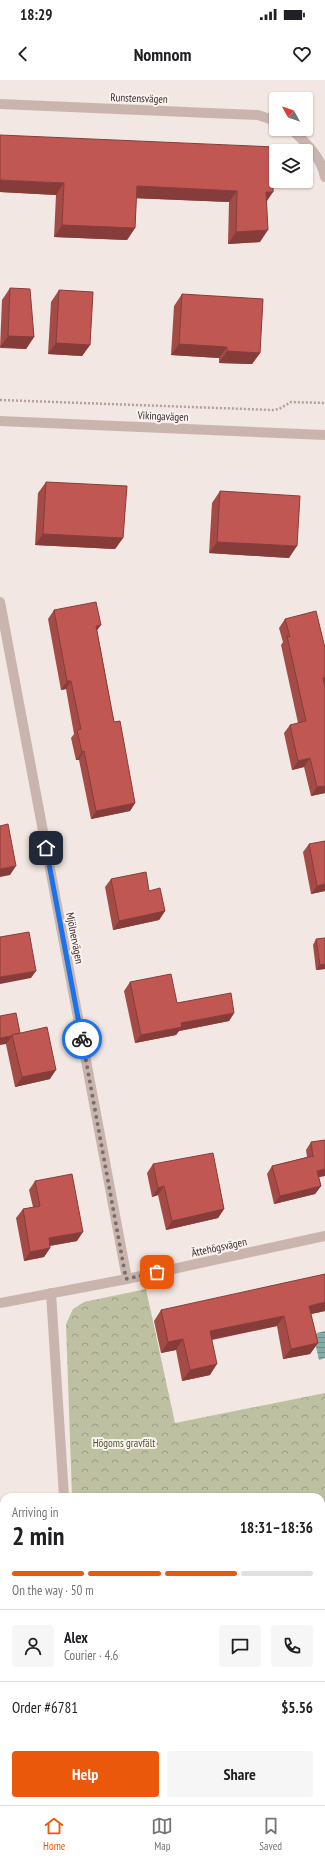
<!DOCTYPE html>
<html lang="en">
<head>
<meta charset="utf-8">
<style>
  body { margin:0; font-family:"PT Sans Narrow",sans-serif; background:#f6f6f6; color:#202124; height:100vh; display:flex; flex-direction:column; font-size:15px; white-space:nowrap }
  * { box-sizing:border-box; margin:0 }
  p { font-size:13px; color:#757577 }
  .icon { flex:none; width:22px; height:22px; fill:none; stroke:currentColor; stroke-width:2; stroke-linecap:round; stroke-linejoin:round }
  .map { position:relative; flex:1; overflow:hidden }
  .side { position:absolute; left:0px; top:1413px; width:325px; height:312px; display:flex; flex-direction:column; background:#fff; border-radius:12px 12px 0 0; box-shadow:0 1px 3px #0004 }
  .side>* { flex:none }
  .needle { width:26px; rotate:310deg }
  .tools { position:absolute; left:269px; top:12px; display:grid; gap:8px }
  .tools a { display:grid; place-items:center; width:44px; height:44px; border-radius:4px; background:#fff; box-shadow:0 1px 3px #0004; font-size:20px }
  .pin { position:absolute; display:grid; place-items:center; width:34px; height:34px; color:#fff; margin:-17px; border-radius:8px; box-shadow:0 2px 6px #0006 }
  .courier { position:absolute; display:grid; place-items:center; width:40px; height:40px; margin:-20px; border:3px solid #1a73e8; border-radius:50%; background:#fff; color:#222; box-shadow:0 1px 5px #0007 }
  .summary em { font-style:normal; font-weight:800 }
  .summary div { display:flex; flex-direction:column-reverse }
  .summary { display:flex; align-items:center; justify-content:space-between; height:68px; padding:0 12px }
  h1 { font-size:26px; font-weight:800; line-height:30px }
  .bar { display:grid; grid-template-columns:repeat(4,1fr); gap:6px 4px; align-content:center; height:48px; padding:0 12px }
  .bar i { height:5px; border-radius:3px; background:#e0e0e0 }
  .bar .active { background:#ea580c }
  .bar p { grid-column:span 4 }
  .line { display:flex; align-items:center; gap:10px; padding:0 12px; border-top:1px solid #e0e0e0 }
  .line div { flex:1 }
  .round { display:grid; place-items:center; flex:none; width:42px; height:42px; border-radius:4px; background:#f6f6f6 }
  .button { display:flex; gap:8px; margin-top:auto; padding:8px 12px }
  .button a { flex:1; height:46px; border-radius:4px; background:#ea580c; color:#fff; font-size:16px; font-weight:800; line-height:46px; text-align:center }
  .button a+a { background:#f6f6f6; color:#202124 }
  .status { display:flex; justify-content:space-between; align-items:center; height:28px; padding:0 20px; background:#fff; direction:ltr }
  .status svg { height:11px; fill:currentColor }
  header { display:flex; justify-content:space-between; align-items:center; height:52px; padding:0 12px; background:#fff; font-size:18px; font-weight:800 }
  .menu { display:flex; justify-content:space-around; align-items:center; height:56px; border-top:1px solid #e0e0e0; background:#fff; font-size:11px; color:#757577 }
  .menu a { display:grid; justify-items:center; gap:2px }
  .menu .active { color:#ea580c }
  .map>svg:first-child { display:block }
</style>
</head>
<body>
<div class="status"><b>18:29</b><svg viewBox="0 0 49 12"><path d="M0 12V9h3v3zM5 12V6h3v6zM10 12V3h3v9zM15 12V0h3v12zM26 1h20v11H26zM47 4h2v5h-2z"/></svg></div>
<header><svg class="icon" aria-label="back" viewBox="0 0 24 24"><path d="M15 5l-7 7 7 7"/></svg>Nomnom<svg class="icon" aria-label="heart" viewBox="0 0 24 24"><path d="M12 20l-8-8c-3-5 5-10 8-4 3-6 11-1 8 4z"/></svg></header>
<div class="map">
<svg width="325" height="1725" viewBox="0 0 325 1725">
  <defs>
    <pattern id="park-crowns" width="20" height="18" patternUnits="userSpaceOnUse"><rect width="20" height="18" fill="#bdc1a2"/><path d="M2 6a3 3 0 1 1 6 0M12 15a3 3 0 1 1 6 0" fill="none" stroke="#9b9d84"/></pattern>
    <pattern id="water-rules" width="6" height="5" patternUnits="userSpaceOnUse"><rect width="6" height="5" fill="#82aea7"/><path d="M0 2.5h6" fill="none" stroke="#6b8e88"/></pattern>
  </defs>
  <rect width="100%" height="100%" fill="#f2e7e2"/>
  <path fill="url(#park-crowns)" d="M146,1209l29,134 150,-30v412h-266l-1,-4h263v-304h-249l-6,-173 7,-15 11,-7z"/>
  <path fill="#bdc1a2" d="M321,1716l2,9h-191v-4h189z"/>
  <path fill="url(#water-rules)" d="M325,1251v27l-6,2 -6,-26z"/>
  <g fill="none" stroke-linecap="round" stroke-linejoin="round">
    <g stroke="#b69f98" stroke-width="2.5" stroke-dasharray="2 2" stroke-linecap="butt">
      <path d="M0,320l273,10 6,-1 12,-7 34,1"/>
      <path d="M321,1694l4,2"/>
      <path d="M45,1721l1,4"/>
    </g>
    <g stroke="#cab5ae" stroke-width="10">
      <path d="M0,24l258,11 18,6"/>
      <path d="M291,49c15,14 30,27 34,48"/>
      <path d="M0,341l325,14"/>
      <path d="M0,522l127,677"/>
      <path d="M51,1213l13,204"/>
      <path d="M0,1223l127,-24 198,-43"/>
      <path d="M0,1668l4,-2"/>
    </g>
  </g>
  <g fill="#a54b47">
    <path d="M275,67l-15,95 -32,2 1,-42 -93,-4 -1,30 -8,12 -73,-3 2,-42 -56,-3z"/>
    <path d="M10,208l24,49 -8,12 -26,-1 2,-48z"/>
    <path d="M59,210l31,55 -8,11 -34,-2 3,-52z"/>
    <path d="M182,214l78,59 -8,11 -33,-1v-5l-48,-3 3,-49z"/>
    <path d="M46,402l77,56 -8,11 -80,-4 3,-52z"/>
    <path d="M220,411l69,67 -80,-5 3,-50z"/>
    <path d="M54,530l43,20 17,92 21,81 -5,8 -39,8 -12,-59h-3l-5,-22 3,-4 -8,-45 -5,1 -13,-71z"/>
    <path d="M285,539l40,59v7h-1l1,3v105l-14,3 -7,-29 -12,3 -8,-37 6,-8 8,-2 -17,-78 2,-3 -4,-14z"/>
    <path d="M309,764l16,47 -14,3 -8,-42z"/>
    <path d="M111,799l38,12 16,20 -6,9 -46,10 -8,-43z"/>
    <path d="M316,859l9,30 -9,1 -3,-25z"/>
    <path d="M130,902l47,21 57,10 -5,8 -50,10 -3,4 -41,8 -11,-52z"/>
    <path d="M0,936l20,17 30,46 -35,8z"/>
    <path d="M311,1062l10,44 -6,8 -41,10 -7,-30 5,-8 35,-9 -1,-7z"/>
    <path d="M153,1084l71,45 -6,9 -52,12 -8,-35 -6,2 -5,-24z"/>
    <path d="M35,1101l42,60 -27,5v2l-6,9 -20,4 -8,-43 7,-9 10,-2 -4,-17z"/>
    <path d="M161,1230l164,1 -14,3 7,29 -8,11 -27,5 -6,-33 -65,14 -2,35 -28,6 -6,-31 -15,3 -7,-32z"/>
  </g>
  <g fill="#863d3a">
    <path d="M0,100l64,3 -8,12 -56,-3z"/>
    <path d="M137,106l100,5 -8,11 -100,-4z"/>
    <path d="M266,112h7l-8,12z"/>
    <path d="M62,145l73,3 -8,12 -73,-3z"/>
    <path d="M268,150l-8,12 -32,2 8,-12z"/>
    <path d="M8,256l26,1 -8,12 -26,-2z"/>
    <path d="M56,263l34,2 -8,11 -34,-2z"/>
    <path d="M179,264l48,3 -8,11 -48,-3z"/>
    <path d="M227,271l33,2 -8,11 -33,-1z"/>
    <path d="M43,454l80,4 -8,11 -80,-4z"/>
    <path d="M217,462l80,4 -8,12 -80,-5z"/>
    <path d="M101,545l-6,8 1,-7z"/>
    <path d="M323,598h2v7l-8,2z"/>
    <path d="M67,601h4l-5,8 -5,1z"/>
    <path d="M84,671l-5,9h-3l6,-8z"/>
    <path d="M310,678l-6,9 -12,3 6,-9z"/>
    <path d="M325,706v7l-14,3 6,-9z"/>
    <path d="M135,723l-5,8 -39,8 5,-8z"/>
    <path d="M16,786l-6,9 -10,2v-8z"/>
    <path d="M325,804v7l-14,3 6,-8z"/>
    <path d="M165,831l-6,9 -46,10 6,-9z"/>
    <path d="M325,884v5l-9,1 4,-5z"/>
    <path d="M36,891l-5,7 -31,6v-7z"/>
    <path d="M234,933l-5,8 -50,10 -3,4 -41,8 6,-8 40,-12z"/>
    <path d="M12,956l-6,8 -6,1v-7z"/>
    <path d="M56,990l-6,9 -35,8 7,-10z"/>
    <path d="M325,1089v7l-14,3 6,-8z"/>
    <path d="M164,1106l-6,9 -6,2 6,-9z"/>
    <path d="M321,1106l-6,8 -41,10 6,-8z"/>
    <path d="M224,1129l-6,9 -52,12 6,-9z"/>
    <path d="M83,1152l-6,9 -35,6 7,-9z"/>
    <path d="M50,1168l-6,9 -20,4 6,-9z"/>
    <path d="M325,1222v9l-23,5 7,-10z"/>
    <path d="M284,1236l-7,10 -74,15 7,-10z"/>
    <path d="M183,1259l-7,11 -15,3 7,-11z"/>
    <path d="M318,1263l-8,11 -27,5 8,-10z"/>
    <path d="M217,1284l-7,11 -28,6 8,-11z"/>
    <path d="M1,1720h3v1h19l-23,4v-4z"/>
  </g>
  <g fill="#c05753" stroke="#863d3a">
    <path d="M0,55l275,12 -2,45h-7l2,38 -32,2 1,-41 -100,-5 -2,42 -73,-3 2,-42 -64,-3z"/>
    <path d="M10,208l20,1 4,48 -26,-1z"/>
    <path d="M59,210l34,2 -3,53 -34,-2z"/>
    <path d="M182,214l81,5 -3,54 -33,-2v-4l-48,-3z"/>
    <path d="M46,402l81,4 -4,52 -80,-4z"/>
    <path d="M220,411l80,5 -3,50 -80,-4z"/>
    <path d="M96,522l5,23 -5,1 18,96 6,-1 15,82 -39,8 -12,-60 -2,1 -5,-22 4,-1 -10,-48h-4l-13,-71z"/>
    <path d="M316,531l9,37v30h-2l2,10v98l-8,1 -7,-29 -12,3 -8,-36 16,-4 -19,-85 3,1 -5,-18z"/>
    <path d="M8,744l8,42 -16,3v-43z"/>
    <path d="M325,761v43l-8,2 -8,-42z"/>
    <path d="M146,792l3,19 11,-3 5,23 -46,10 -8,-42z"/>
    <path d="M29,852l7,39 -36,6v-40z"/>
    <path d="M325,858v26l-5,1 -4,-26z"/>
    <path d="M171,894l6,29 54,-10 3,20 -53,10 1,4 -41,8 -11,-53z"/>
    <path d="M16,933l4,20 -8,2v1l-12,2v-22z"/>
    <path d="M47,947l9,43 -34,7 -10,-42z"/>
    <path d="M325,1060v29l-8,2 4,15 -41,10 -8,-30 41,-10v1l-2,-15z"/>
    <path d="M213,1073l11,56 -52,12 -8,-35 -6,2 -5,-24z"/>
    <path d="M72,1094l11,58 -34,6 1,10 -20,4 -7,-43 17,-3 -5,-25z"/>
    <path d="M325,1194v28l-16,4 9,37 -27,6 -7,-33 -74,15 7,33 -27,6 -7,-31 -15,3 -7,-32z"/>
    <path d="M0,1699h4v21h-3l-1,-5z"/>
  </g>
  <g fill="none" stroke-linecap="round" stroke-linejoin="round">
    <path stroke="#7a6e6c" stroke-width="4" stroke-dasharray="0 7.2" d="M82,959l44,240 31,-7"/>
    <path stroke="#1a73e8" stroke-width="5" d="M46,768l36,191"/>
  </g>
  <g text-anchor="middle" stroke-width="4" stroke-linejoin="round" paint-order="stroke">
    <g font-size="11" fill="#392d2c" stroke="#faf2ee">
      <text transform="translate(139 18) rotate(2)" y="4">Runstensvägen</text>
      <text transform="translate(163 336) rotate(2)" y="4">Vikingavägen</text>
      <text transform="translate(75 858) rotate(79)" y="4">Mjölnervägen</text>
      <text transform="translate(219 1167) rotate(-12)" y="4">Ättehögsvägen</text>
    </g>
    <g font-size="11" fill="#505731" stroke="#faf2ee">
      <text x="124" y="1367">Högoms gravfält</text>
    </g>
  </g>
</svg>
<div class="tools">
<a><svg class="needle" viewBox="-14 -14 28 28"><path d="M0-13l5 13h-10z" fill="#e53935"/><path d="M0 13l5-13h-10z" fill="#757577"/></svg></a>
<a><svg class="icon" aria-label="layers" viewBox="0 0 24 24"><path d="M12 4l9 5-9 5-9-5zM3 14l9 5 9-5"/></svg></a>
</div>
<div class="pin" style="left:157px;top:1192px;background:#ea580c"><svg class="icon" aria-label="bag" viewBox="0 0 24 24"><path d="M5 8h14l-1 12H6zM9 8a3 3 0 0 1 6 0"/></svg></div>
<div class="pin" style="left:46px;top:768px;background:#1f2937"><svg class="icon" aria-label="home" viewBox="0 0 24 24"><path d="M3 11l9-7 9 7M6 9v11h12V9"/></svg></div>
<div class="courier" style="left:82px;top:959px"><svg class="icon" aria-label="bike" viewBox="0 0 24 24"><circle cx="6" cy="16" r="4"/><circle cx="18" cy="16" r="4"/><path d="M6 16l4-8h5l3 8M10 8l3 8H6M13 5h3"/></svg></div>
<section class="side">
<div class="summary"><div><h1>2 min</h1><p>Arriving in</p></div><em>18:31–18:36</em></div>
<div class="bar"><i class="active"></i><i class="active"></i><i class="active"></i><i></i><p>On the way · 50 m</p></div>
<div class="line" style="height:72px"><a class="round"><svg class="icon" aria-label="person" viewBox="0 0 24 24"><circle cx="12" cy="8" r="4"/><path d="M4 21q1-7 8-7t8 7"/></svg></a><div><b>Alex</b><p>Courier · 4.6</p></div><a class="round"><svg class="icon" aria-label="chat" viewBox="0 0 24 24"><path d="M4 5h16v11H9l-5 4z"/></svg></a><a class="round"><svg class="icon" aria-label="phone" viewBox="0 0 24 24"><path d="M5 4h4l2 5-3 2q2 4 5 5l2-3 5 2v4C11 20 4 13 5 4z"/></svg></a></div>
<div class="line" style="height:52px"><div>Order #6781</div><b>$5.56</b></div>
<div class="button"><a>Help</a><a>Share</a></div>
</section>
</div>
<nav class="menu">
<a class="active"><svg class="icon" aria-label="home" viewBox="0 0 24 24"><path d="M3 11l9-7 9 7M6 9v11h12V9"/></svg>Home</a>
<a><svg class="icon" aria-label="map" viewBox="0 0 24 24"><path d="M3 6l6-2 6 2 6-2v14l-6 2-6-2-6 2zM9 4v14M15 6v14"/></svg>Map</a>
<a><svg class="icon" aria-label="saved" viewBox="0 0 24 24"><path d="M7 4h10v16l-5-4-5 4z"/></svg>Saved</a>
</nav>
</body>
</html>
